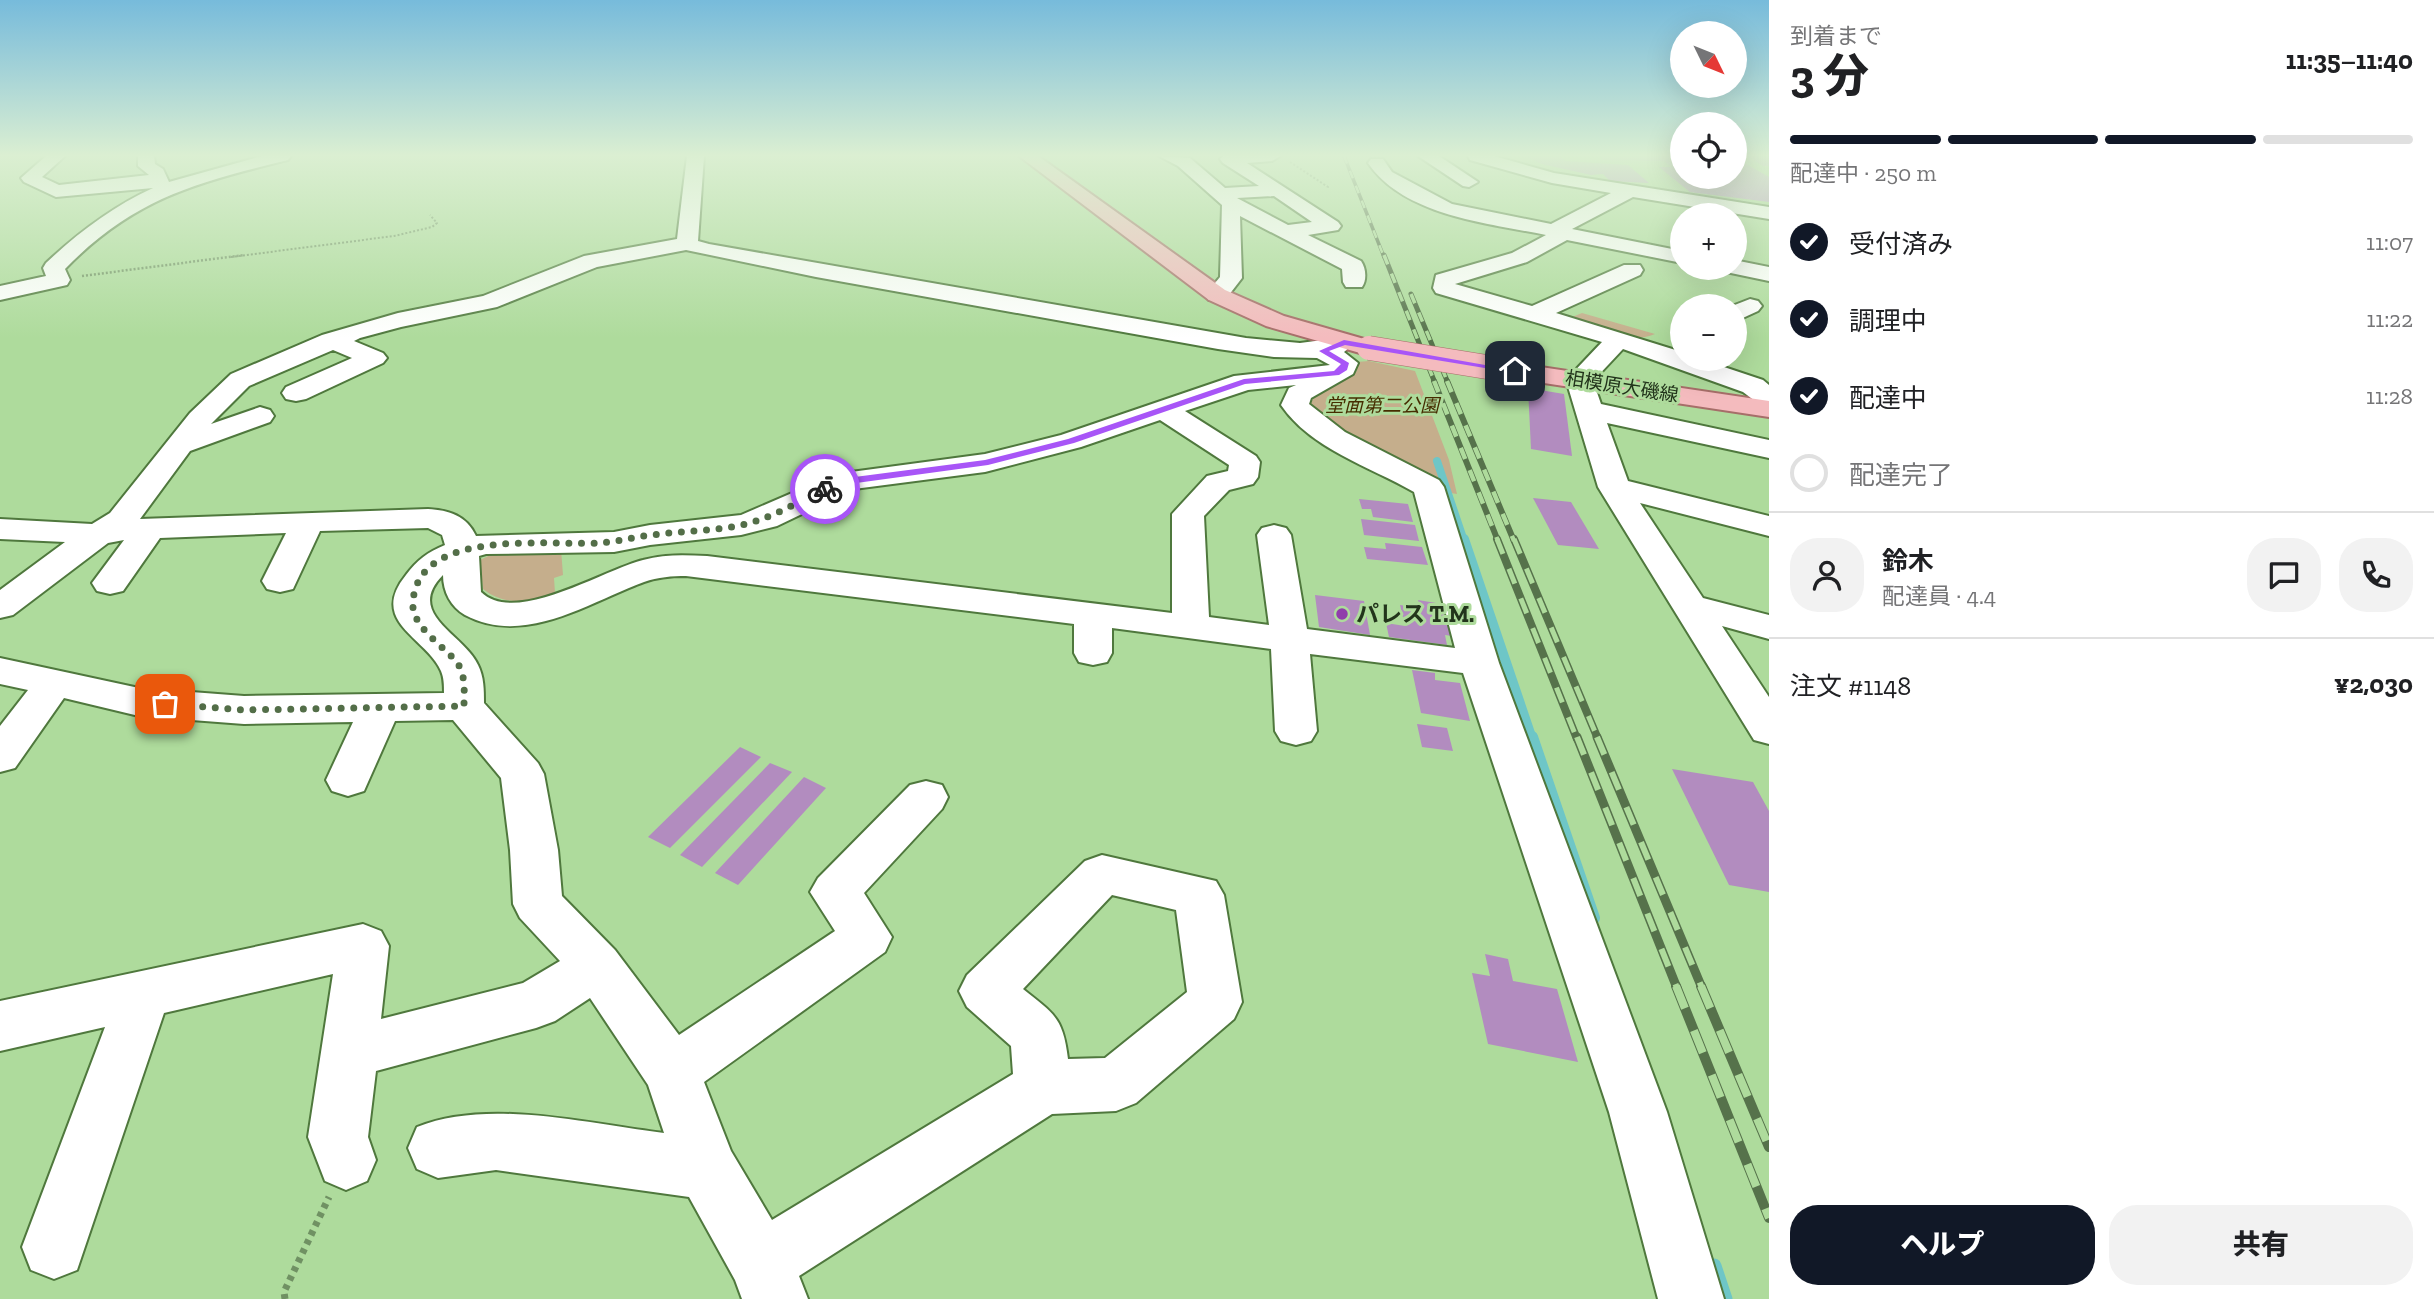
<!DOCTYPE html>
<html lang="ja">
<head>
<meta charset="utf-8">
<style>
  body { margin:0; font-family:"Zilla Slab","Noto Sans JP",serif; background:#f2f2f2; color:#202124; height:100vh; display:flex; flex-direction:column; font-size:26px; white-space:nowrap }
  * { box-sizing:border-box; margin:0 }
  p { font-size:23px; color:#757577 }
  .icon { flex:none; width:38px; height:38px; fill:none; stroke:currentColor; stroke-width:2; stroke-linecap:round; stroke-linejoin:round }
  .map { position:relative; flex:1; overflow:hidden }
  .drawer { display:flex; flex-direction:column; background:#fff; width:665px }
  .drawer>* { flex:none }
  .needle { width:46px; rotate:133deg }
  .tools { position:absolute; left:1670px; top:21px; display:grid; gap:14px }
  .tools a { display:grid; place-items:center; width:77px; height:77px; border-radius:50%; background:#fff; box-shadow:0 7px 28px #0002; font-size:35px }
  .pin { position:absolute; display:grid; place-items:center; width:60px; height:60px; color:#fff; margin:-30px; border-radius:14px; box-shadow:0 4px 10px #0006 }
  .courier { position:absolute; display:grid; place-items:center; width:70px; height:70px; margin:-35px; border:5px solid #a855f7; border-radius:50%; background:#fff; color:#222; box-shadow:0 2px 9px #0007 }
  .head em { font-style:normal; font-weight:800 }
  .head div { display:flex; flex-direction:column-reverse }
  .head { display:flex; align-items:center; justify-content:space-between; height:119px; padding:0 21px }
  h1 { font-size:46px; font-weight:800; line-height:52px }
  .bar { display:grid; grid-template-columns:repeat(4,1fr); gap:10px 7px; align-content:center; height:84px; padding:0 21px }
  .bar i { height:9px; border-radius:5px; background:#e0e0e0 }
  .bar .selected { background:#111827 }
  .bar p { grid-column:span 4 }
  .line { display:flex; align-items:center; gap:18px; padding:0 21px; border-top:2px solid #e0e0e0 }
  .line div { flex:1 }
  .round { display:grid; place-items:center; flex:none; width:74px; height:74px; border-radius:28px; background:#f2f2f2 }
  ol { padding:0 21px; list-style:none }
  li { display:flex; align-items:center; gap:21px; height:77px }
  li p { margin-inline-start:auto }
  li .icon { padding:7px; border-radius:50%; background:#111827; color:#fff; stroke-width:4 }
  li:last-child { color:#757577 }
  li i { width:38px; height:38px; border:4px solid #e0e0e0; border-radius:50% }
  .cta { display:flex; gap:14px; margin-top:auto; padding:14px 21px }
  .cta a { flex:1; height:80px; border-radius:28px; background:#111827; color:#fff; font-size:28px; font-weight:800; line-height:80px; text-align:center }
  .cta a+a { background:#f2f2f2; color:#202124 }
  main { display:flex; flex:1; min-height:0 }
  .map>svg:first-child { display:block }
</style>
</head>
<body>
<main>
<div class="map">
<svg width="1769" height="1299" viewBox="0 0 1769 1299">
  <rect width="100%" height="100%" fill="#aedb9c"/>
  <path fill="#9fd08b" d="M1501,156h181v21h52v-21h35v51l-220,-37z"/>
  <g fill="#c5ae8c">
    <path d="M1582,313l73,21c-27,12 -63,-6 -90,-14z"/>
    <path d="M1369,361l46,10 34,89 8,34 -6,-1 -60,-36 -74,-38 -7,-12 1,-6 10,-10 36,-20v-9z"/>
    <path d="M561,549l2,26 -9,3 1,15c-24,10 -51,13 -72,-4l-3,-29 21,-10z"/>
  </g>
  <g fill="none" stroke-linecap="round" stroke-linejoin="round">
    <path stroke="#6ec6c7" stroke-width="8" d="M1437,461l27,80"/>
    <path stroke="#6ec6c7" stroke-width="10" d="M1464,539l68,200"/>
    <path stroke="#6ec6c7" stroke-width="12" d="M1532,737l62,181"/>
    <path stroke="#6ec6c7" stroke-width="15" d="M1714,1266l11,33"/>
  </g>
  <g fill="#b28cbf">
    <path d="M1525,156h35l5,5 63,4 21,18 -39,-2 -7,-7 -12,1 -49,-11z"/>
    <path d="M1599,156h83v21h52v-20l35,20v25l-79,-10 -31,-25h13l-8,-6 -60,-1z"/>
    <path d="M1748,156h21v10h-6z"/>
    <path d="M1528,388l36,6 8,62 -41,-7z"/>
    <path d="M1533,498l38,4 28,47 -41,-4z"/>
    <path d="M1359,499l49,5 5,18 -40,-5 -2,-8h-9z"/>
    <path d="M1361,519l54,6 4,16 -55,-6z"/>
    <path d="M1385,543l37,4 6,18 -61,-6 -3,-12 22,2z"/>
    <path d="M1315,595l49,6 6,34 -51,-8z"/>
    <path d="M1418,600l24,4 10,32 -7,-1 2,10 -58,-8 -3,-14 19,3 -5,-21 21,3z"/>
    <path d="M1412,670l23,3v7l25,3 10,38 -49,-8z"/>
    <path d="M1417,724l30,4 6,23 -31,-4z"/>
    <path d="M740,747l21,10 -91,91 -22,-11z"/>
    <path d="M770,763l22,9 -90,95 -22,-12z"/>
    <path d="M1672,769l81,13 16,29v81l-40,-7z"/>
    <path d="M804,777l22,11 -88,97 -23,-12z"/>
    <path d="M1485,954l23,5 5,22 44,8 21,73 -90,-18 -16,-71 18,3z"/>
  </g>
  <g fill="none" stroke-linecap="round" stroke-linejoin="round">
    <g stroke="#4f783d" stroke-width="4">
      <g id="minor">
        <path d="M46,156h19l-23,21 17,8 90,-10 -11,-9v-10h16l1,8 8,5 6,13 93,-26h29l-3,4c-92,23 -154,38 -223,109l5,11 -3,5 -67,15v-14l46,-10 -3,-8 3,-5c33,-31 66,-56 107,-75l-97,9 -32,-15 -3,-4z"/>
        <path d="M687,156h17l-6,85 11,3 537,94 54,5 38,-5 9,3 4,5 -7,6 14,11 -5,11 -42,24 -2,6 36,28 94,48 5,7 55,176 168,449 57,187h-66l-49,-187 -146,-439 -153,-19 7,77 -6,10 -15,4 -15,-4 -6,-10 -4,-82 -159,-21v25l-5,9 -14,3 -14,-3 -5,-9v-29l-388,-48c-14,0 -28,1 -42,6 -55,20 -119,65 -179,33 -14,-8 -22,-23 -22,-40 -39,39 21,59 35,90 6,12 6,25 6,38l54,60 6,11 14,76 4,46 53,54 64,85 156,-104 -25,-39 8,-14 92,-93 16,-4 16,4 6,12 -6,12 -78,84 28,44 -7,15 -181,130 27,69 41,69 241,-146 -2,-28 -44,-39 -8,-16 8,-16 118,-114 17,-6 114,26 8,14 18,107 -8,17 -98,84 -20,8 -64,3 -253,162 9,23h-66l-7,-19 -46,-83 -193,-27 -58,8 -21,-9 -9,-21 9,-21c71,-29 172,-3 247,6l-16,-48 -58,-87 -35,23 -19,7 -160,43 -8,66 8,23 -9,21 -21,9 -21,-9 -17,-44 25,-163 -169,39 -87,257 -23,9 -23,-9 -9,-23 83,-220 -105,24v-50l363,-77 18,7 8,15 -8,73 142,-36 37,-22 -40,-43 -7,-14 -3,-54 -9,-72 -48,-58 -58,1 -31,70 -16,5 -16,-5 -6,-11 27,-58 -109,2 -105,-8 -75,-18 -49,70 -15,4v-46l28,-36 -28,-6v-26l139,30 105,8 200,-3c0,-8 0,-15 -3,-22 -15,-34 -73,-49 -35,-96 11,-15 22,-23 39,-30l-3,-10 -14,-7 -108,3 -27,58 -13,3 -13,-3 -5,-8 24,-48 -126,5 -37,53 -13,3 -13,-3 -5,-8 32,-43 -16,3 -95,72 -13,3v-28l65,-48 -65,-3v-20l92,5 18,-11 80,-100 41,-39 91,-39 76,-22 85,-17 101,-40 93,-17zM686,250l130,27 402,72 56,8 43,1 13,7 -96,11 -173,59 -76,19 -149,20 -95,41 -91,10 -36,7 -138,4c-9,-20 -27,-26 -48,-27l-288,10 50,-68 80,-29 4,-6 -4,-6 -10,-3 -49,17 38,-38 84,-36 19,8 -66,29 -4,6 4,6 10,2 10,-2 77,-36 4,-5 -4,-5 -29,-12 6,-3 41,-11 96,-20 100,-40zM1296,385l-7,3 -8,17c30,44 88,61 133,87l41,156 -148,-19 -16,-94 -5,-7 -12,-3 -12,3 -5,7 12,90 -60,-8 -5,-101 25,-26 24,-6 5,-7 2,-15 -4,-6 -71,-45 63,-21zM1160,420l69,45 -1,6 -21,5 -35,38v99l-465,-57c-22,-1 -43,-2 -64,4 -40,10 -128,66 -162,32l-2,-36 7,-2 128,-2 36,-7 91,-10 36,-9 77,-37 131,-17 96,-25zM1112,895l64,15 11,82 -82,66 -37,1c-5,-42 -14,-45 -45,-70z"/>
        <path d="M1159,156l31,2 35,30 34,-2 -36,-23 -3,-4 3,-3h57l-8,5 -25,2 91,59 3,4 -3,4 -30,5 53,26c5,7 6,19 1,26h-16l-3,-5 -1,-13 -102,-53 2,62 -17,22h-16l-4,-5 15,-18 2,-72 -44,-39zM1274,196l38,26 -24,3 -51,-27z"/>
        <path d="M1418,156h21l39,26 -9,5 -6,-1z"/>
        <path d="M1468,156h26l60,17 215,34v12l-136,-22 -61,32 110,22v12l-115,-23 -40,22 -72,22 77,22 92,-41h16l3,5 -3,5 -84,38 126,39v7h18l63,21 6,5v21l-10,-2 -16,-12 -120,-43 -30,32 8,23 168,36v18l-162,-35 21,58 141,35v20l-129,-33 63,95 66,17v24l-47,-13 47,71v47l-15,-4 -156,-253 -32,-107 36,-38 -166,-49 -3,-5 3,-13 76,-22 34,-18c-58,-12 -142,-19 -178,-72l3,-4h12l9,13 60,32 99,20 60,-31 -59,-10 -82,-23z"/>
        <path d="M1734,260l35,7v14l-43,-9 -2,-4h10z"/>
        <path d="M1750,299l8,2 4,5 -4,5 -24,11 -2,-16z"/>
      </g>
    </g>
    <g stroke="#a66e69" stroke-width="4">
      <g id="major">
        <path d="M1019,156h19l187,134 59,26 94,27 4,5 -4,5 -9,3 -9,-3 -94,-27 -57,-26z"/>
        <path d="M1493,360l276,41v16l-285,-43 -4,-6 4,-6z"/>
      </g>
    </g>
    <g stroke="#709163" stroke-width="2" stroke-dasharray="2 2" stroke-linecap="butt">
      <path d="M1290,162l38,25 -2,1"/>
      <path d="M231,257l163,-21 38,-9 5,-4 -7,-8"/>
    </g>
    <path stroke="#709163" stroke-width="2.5" stroke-dasharray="2 2" stroke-linecap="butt" d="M82,276l162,-21"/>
    <path stroke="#709163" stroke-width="7" stroke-dasharray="5 5" stroke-linecap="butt" d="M285,1299l-1,-7 45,-95"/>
    <use href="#minor" fill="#fff" fill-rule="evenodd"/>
    <use href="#major" fill="#f4bbbe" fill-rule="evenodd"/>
    <g stroke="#56724b" stroke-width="3.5">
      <path id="rail-far5" d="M1344,156l40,101"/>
    </g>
    <g stroke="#56724b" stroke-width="5">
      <g id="rail-far4">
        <path d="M1384,255l51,128"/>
        <path d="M1411,294l37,89"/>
      </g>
    </g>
    <g stroke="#56724b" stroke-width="6">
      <g id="rail-far3">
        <path d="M1434,381l64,160"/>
        <path d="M1447,381l67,160"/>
      </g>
    </g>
    <g stroke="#56724b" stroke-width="8">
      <g id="rail-far2">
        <path d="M1497,539l80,200"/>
        <path d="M1514,539l84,200"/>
      </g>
    </g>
    <g stroke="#56724b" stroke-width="9">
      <g id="rail-far1">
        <path d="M1577,737l100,251"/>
        <path d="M1597,737l105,251"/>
      </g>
    </g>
    <g stroke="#56724b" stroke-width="10">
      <g id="rail">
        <path d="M1676,986l93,232"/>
        <path d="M1701,986l68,161"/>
      </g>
    </g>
    <use href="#rail-far5" stroke="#aedb9c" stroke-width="2.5" stroke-dasharray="8" stroke-linecap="butt"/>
    <use href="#rail-far4" stroke="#aedb9c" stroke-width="3.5" stroke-dasharray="10" stroke-linecap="butt"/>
    <use href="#rail-far3" stroke="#aedb9c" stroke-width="4.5" stroke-dasharray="12" stroke-linecap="butt"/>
    <use href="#rail-far2" stroke="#aedb9c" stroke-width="5" stroke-dasharray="16" stroke-linecap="butt"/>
    <use href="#rail-far1" stroke="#aedb9c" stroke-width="6" stroke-dasharray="19" stroke-linecap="butt"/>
    <use href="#rail" stroke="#aedb9c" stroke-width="8" stroke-dasharray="24" stroke-linecap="butt"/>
    <g stroke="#a66e69" stroke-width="25" stroke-linecap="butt">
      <path id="major-bridge" d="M1369,348l124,20"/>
    </g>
    <use href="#major-bridge" stroke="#f4bbbe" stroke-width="24"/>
  </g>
  <linearGradient id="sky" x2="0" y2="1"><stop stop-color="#77bbdb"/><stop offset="0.46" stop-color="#dbefd2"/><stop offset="1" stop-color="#dbefd2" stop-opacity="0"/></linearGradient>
  <rect width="1769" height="338" fill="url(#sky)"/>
  <path fill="#a855f7" d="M1344,340l175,31 -4,2 -170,-28 -16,6 20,12 -2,7 -8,5 -94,9 -171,59 -86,22 -139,19 -24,8 -4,-3 26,-11 138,-18 83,-21 176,-60 90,-8 7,-7 -22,-13z"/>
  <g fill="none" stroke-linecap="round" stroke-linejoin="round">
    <path stroke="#536e48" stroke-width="7" stroke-dasharray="0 12.6" d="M165,704l79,6 220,-4c0,-14 2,-29 -6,-42 -14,-19 -48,-37 -45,-63 6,-74 136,-55 186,-58 18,-1 35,-6 53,-8 30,-4 61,-4 90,-10 30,-7 56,-23 83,-36"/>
  </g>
  <circle fill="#903dab" stroke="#aedb9c" stroke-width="2.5" cx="1342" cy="614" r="7"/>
  <g text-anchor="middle" stroke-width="6" stroke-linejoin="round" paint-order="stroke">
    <g font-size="19" fill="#22341b" stroke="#aedb9c">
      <text transform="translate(1622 386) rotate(9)" y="7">相模原大磯線</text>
    </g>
    <g font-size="19" font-style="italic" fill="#462d00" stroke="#aedb9c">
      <text x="1382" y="412">堂面第二公園</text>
    </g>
    <g font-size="23" font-weight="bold" fill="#22341b" stroke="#aedb9c" text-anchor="start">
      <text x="1356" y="622">パレス T.M.</text>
    </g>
  </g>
</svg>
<div class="tools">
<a><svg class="needle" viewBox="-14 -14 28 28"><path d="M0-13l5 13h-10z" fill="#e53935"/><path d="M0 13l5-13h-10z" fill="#757577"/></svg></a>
<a><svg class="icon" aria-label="locate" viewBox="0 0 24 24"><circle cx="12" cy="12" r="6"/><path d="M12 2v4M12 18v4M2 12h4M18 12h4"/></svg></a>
<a>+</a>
<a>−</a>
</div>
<div class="pin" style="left:165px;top:704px;background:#ea580c"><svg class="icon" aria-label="bag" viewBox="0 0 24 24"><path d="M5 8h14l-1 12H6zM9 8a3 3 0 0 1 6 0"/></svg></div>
<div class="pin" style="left:1515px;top:371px;background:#1f2937"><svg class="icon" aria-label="home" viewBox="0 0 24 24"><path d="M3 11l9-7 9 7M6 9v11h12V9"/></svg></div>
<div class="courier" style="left:825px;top:489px"><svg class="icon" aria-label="bike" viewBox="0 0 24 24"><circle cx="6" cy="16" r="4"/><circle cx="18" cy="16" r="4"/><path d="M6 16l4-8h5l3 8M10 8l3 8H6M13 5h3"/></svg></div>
</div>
<section class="drawer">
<div class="head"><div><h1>3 分</h1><p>到着まで</p></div><em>11:35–11:40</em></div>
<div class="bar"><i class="selected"></i><i class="selected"></i><i class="selected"></i><i></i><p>配達中 · 250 m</p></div>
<ol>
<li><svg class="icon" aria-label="check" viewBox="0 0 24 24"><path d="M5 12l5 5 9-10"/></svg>受付済み<p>11:07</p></li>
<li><svg class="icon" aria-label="check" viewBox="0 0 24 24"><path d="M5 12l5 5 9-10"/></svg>調理中<p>11:22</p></li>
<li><svg class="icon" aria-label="check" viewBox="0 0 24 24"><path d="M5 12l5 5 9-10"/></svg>配達中<p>11:28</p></li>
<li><i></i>配達完了</li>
</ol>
<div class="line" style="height:126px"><a class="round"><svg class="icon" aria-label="person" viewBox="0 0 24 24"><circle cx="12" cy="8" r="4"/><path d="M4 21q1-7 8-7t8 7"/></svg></a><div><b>鈴木</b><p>配達員 · 4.4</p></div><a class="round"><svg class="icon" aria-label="chat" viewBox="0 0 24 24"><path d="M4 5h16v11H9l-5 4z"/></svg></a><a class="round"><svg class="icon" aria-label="phone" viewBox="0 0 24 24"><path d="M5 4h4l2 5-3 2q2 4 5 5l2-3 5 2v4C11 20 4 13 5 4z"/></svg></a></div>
<div class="line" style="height:91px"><div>注文 #1148</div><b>¥2,030</b></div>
<div class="cta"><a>ヘルプ</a><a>共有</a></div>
</section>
</main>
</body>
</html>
